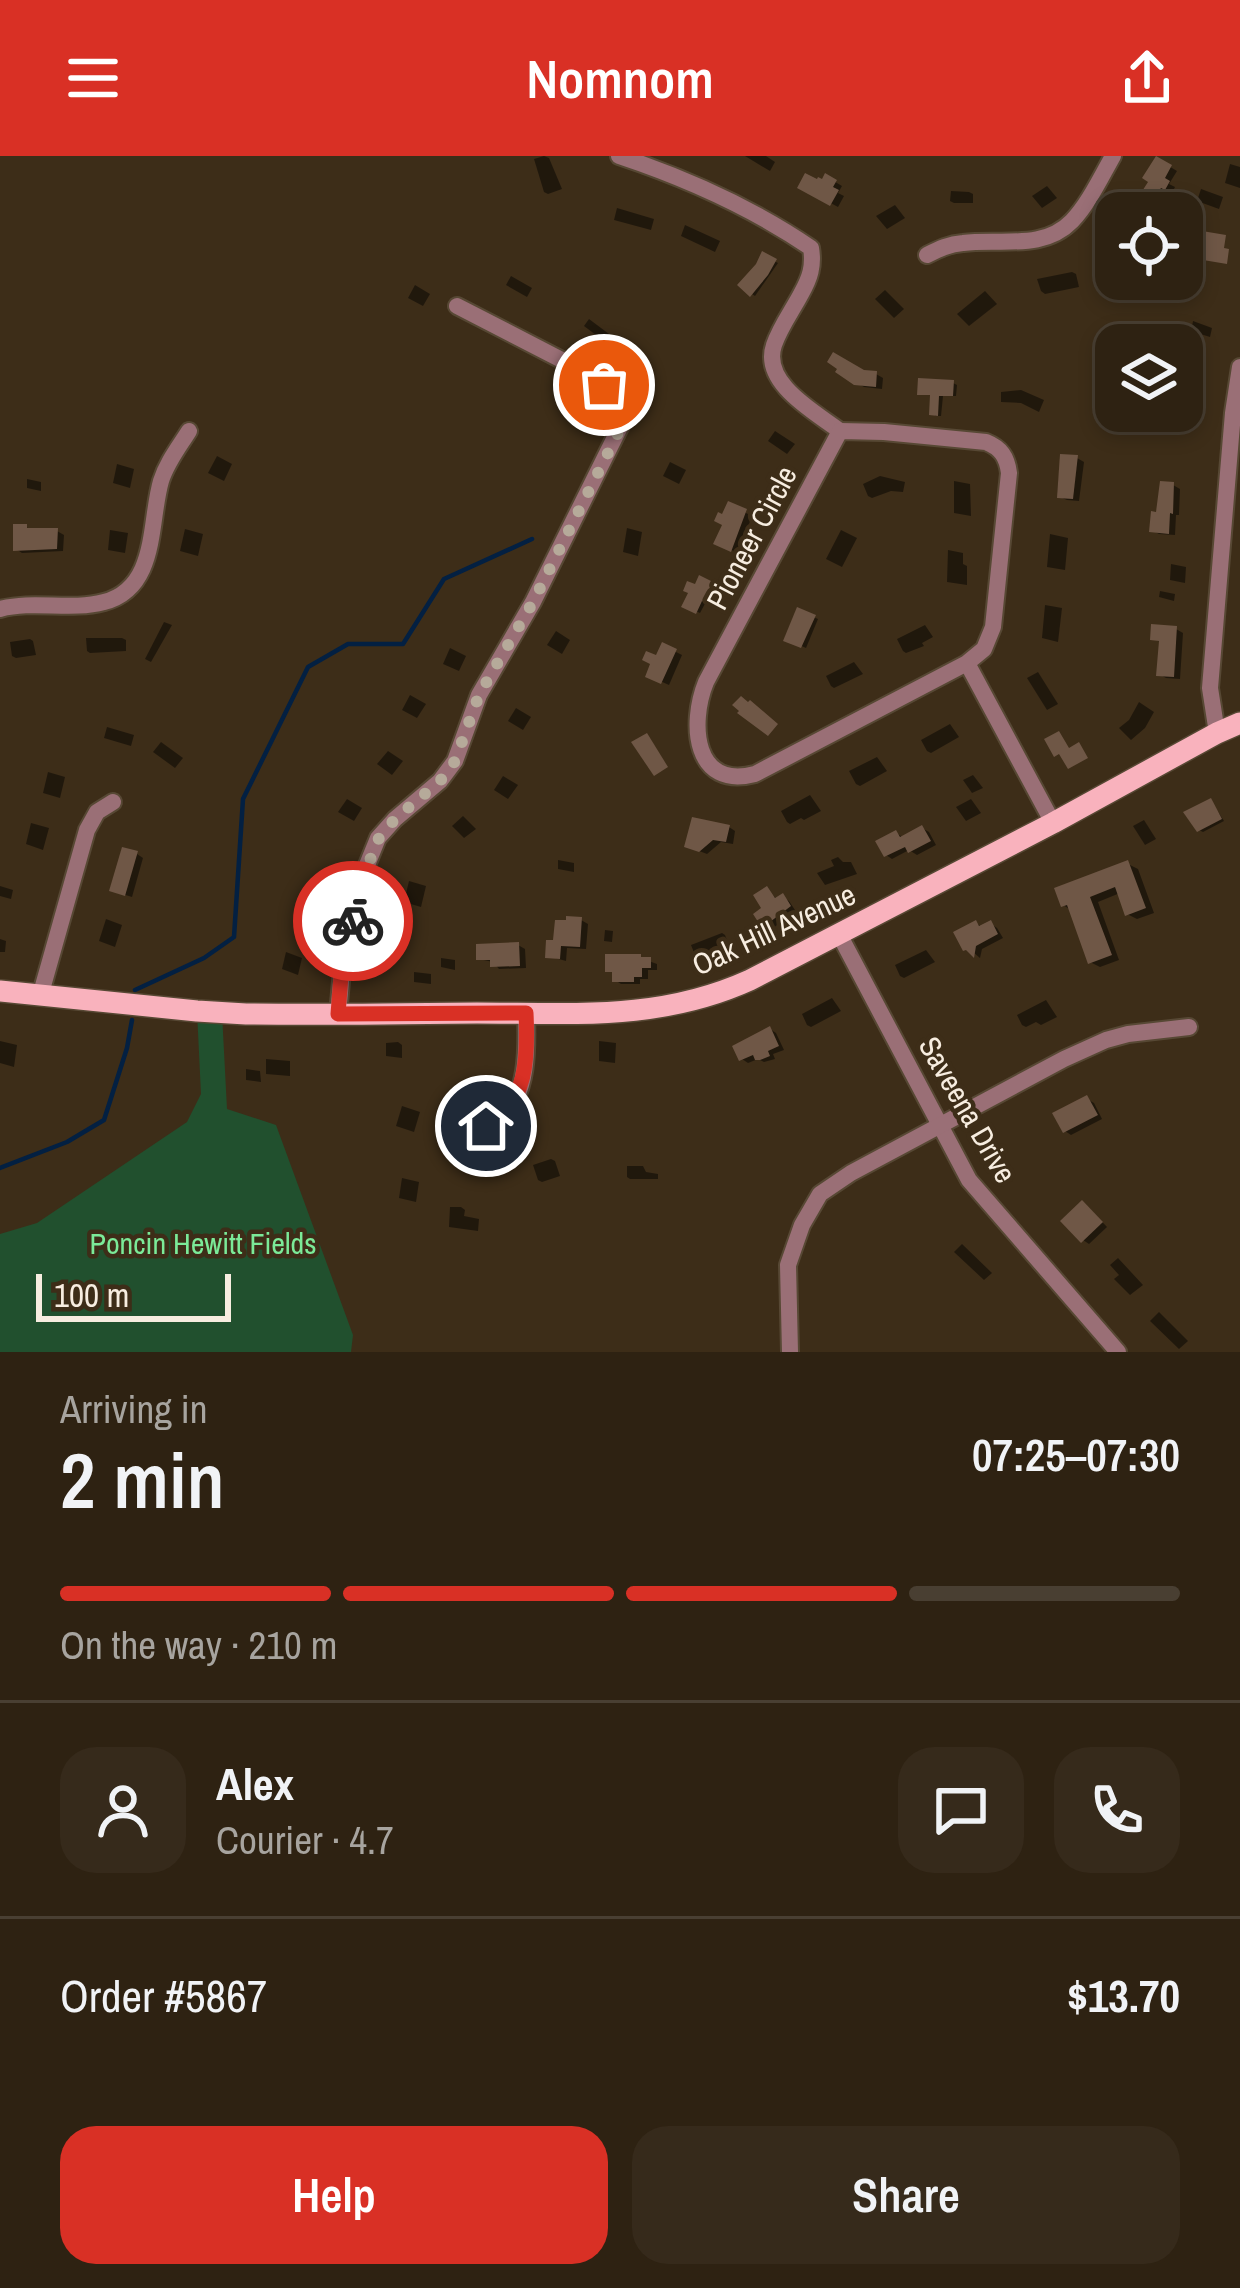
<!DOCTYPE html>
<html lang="en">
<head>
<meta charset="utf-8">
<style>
  body { margin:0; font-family:"Archivo Narrow",sans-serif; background:#362a1b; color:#f1f3f6; height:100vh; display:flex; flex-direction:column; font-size:45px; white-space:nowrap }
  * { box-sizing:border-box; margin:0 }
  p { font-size:39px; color:#a7a49f }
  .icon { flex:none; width:66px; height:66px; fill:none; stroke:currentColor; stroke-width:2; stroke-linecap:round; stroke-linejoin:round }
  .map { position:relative; height:1196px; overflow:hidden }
  .panel { display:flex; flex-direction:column; background:#2e2212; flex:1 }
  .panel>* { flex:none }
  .fabs { position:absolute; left:1095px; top:36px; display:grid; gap:24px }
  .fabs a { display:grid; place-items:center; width:108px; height:108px; border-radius:24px; background:#2e2212; box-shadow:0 6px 18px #0003,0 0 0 3px #493f32; font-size:60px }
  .scale { position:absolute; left:36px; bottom:30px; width:195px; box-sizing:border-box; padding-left:12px; border:6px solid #f7ede0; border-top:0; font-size:33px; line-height:42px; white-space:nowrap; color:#f7ede0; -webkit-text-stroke:9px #3d2d18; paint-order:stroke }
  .pin { position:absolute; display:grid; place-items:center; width:102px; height:102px; color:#fff; margin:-51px; border:6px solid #fff; border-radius:50%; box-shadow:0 3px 12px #0007 }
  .courier { position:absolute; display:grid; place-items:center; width:120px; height:120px; margin:-60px; border:9px solid #d93025; border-radius:50%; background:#fff; color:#222; box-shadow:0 3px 15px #0007 }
  .head em { font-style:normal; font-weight:600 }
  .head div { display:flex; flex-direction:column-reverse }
  .head { display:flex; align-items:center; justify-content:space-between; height:204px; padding:0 60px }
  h1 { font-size:78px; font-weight:600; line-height:90px }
  .bar { display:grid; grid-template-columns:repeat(4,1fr); gap:18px 12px; align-content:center; height:144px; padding:0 60px }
  .bar i { height:15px; border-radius:9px; background:#493f32 }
  .bar .current { background:#d93025 }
  .bar p { grid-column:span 4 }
  .line { display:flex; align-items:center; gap:30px; padding:0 60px; border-top:3px solid #493f32 }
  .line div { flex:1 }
  .round { display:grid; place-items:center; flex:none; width:126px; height:126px; border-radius:36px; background:#362a1b }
  .button { display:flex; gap:24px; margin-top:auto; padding:24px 60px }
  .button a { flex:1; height:138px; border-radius:36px; background:#d93025; color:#fff; font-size:48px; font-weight:600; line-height:138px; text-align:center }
  .button a+a { background:#362a1b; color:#f1f3f6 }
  header { display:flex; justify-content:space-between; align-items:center; height:156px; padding:0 60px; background:#d93025; color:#fff; font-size:54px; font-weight:600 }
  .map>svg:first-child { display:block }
</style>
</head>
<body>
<header><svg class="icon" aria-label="menu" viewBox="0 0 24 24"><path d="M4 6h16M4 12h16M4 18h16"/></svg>Nomnom<svg class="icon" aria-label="share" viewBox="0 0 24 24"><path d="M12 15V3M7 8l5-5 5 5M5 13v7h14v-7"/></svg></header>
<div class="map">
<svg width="1240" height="1196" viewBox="0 0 1240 1196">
  <rect width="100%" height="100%" fill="#3d2d18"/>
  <path fill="#21502e" d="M197,855l25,2 5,96 49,16 77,210 -2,17h-351v-118l37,-11 150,-101 14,-28z"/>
  <g fill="#0007">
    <path d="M544,0l5,2 13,31 -14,5 -4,-2 -10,-33z"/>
    <path d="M745,0h21l9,6 -5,9z"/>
    <path d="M1157,3l20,12 -8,13 6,3 -2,4 -4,-2 -10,16 -15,-10z"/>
    <path d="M1230,8l10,3v21l-15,-5z"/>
    <path d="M827,21l15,9 -4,7 6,3 -6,11 -37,-20 17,-3z"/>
    <path d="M1047,30l10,12 -15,10 -10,-12z"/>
    <path d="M1201,33l22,8 -4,12 -22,-8z"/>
    <path d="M951,35l18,1 4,2v9h-19l-4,-2z"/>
    <path d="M895,49l10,13 -18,11 -11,-13z"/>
    <path d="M617,52l37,11 -3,11 -37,-10z"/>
    <path d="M685,69l35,16 -5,11 -34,-16z"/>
    <path d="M1115,79l1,26 -8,12 -14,-10z"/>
    <path d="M764,100l14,7 -23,33 -3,-2z"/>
    <path d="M1072,116l4,2 3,13 -34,7 -4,-3 -4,-12z"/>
    <path d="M511,120l21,12 -5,9 -21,-12z"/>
    <path d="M415,129l15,9 -7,12 -15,-8z"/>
    <path d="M885,134l19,19 -10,9 -19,-19z"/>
    <path d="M985,135l12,13 -28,22 -12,-12z"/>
    <path d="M589,163l20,15 -5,7 -20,-15z"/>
    <path d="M1193,165l19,7 -2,9 -19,-6z"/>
    <path d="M863,217l13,1 7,4 -1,11 -18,-2 -8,-5z"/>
    <path d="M953,227l4,2 -1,11h-13l-2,20h-6l-2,-21h-9z"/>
    <path d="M1182,229l12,3 -2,20 -10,-1z"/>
    <path d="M1021,234l23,10 -5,12 -18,-9 -20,-1v-10z"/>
    <path d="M775,275l20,13 -8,10 -19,-13z"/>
    <path d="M217,300l15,8 -8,17 -16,-8z"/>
    <path d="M1077,302l7,4 -5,39 -12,-1 -7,-3z"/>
    <path d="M670,306l16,8 -7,14 -16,-8z"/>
    <path d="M117,308l17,5 -4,19 -17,-5z"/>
    <path d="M880,320l25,6 -2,10 -12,-1 -19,7 -4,-2 -5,-12z"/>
    <path d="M27,323l14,3v9l-14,-3z"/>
    <path d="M954,325l16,3 1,32 -17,-3z"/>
    <path d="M1173,329l7,4 -1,26h-3l-1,20 -16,-1 -7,-4z"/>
    <path d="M730,349l22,11 -14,37 -21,-10 9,-18 -2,-7z"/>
    <path d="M26,371l7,4h24l7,4 -1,16 -41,2 -6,-4z"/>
    <path d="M627,372l15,4 -4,24 -15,-4z"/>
    <path d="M185,373l18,5 -5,22 -18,-5z"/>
    <path d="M110,374l18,3 -3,20 -17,-3z"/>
    <path d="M841,374l16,8 -15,29 -16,-8z"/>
    <path d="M1050,378l18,4 -3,32 -18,-3z"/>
    <path d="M948,394l15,3v11l4,2v19l-20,-3z"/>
    <path d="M1171,408l15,3 -1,16 -15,-3z"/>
    <path d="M700,423l17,9 -7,14 -3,-2 -7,13 -15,-7z"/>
    <path d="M1160,435l15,3 -1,7 -15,-4z"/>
    <path d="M1045,449l17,3 -4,34 -16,-4z"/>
    <path d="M799,455l19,8 -12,29 -19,-9z"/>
    <path d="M164,466l8,3 -21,37 -6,-3z"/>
    <path d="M925,469l8,12 -11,6 2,3 -18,7 -3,-2 -6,-12z"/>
    <path d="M1176,473l7,4 -3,46 -14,-1 -7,-4 3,-31 -9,-5z"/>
    <path d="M556,475l14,9 -8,14 -15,-9z"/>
    <path d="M86,482h36l4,2v11l-36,2 -3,-2z"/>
    <path d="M30,483l3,2 3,14 -20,3 -4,-2 -2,-14z"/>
    <path d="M664,490l18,9 -13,30 -20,-9z"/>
    <path d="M450,492l16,8 -7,15 -16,-7z"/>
    <path d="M854,506l9,12 -29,14 -3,-2 -5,-10z"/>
    <path d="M1038,516l20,32 -11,6 -20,-32z"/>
    <path d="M410,539l16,9 -9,14 -15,-8z"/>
    <path d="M1139,546l15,10 -9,16 -14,12 -12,-12 10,-8z"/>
    <path d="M516,552l15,9 -8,13 -15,-9z"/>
    <path d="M950,568l9,13 -28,16 -4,-2 -6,-11z"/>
    <path d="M107,571l27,8 -3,11 -27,-8z"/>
    <path d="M161,586l22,16 -8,10 -22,-16z"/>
    <path d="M388,595l15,10 -11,14 -15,-11z"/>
    <path d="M877,601l10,14 -27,15 -4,-2 -7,-13z"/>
    <path d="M48,616l17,5 -5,21 -17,-5z"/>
    <path d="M973,619l10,13 -11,5 -9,-13z"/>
    <path d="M503,620l15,9 -10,14 -14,-9z"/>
    <path d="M810,639l11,16 -17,9 -3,-2 -11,6 -3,-2 -6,-11z"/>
    <path d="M347,643l15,9 -8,13 -16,-9z"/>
    <path d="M971,643l10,14 -15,8 -10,-14z"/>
    <path d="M1211,645l13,20 -21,11 -4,-2z"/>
    <path d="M463,660l13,13 -12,9 -12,-12z"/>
    <path d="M1144,664l12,19 -11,6 -12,-19z"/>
    <path d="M31,667l18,5 -6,22 -17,-6z"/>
    <path d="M729,671l6,4 -2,13 -12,-2 -14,12 -13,-5z"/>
    <path d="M922,672l7,4 7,13 -19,10 -8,-5 -17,9 -6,-4 10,-22 8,5z"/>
    <path d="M137,698l6,4 -11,39 -13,-4z"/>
    <path d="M838,701l5,5h8l6,12 -32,11 -8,-12 17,-7 -3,-6z"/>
    <path d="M558,704l16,3v9l-16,-3z"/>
    <path d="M1128,708l10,5 16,44 -17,6 -10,-5 -7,-21 -22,9 21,58 -19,7 -10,-5 -19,-52 -8,-5z"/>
    <path d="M409,725l17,5 -5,21 -17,-5z"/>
    <path d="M0,730l13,4 -2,9 -11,-3z"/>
    <path d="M767,734l11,10 5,-3 6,4 6,9 -24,20 -7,-4z"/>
    <path d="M306,736l16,5 -3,16 -17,-4z"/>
    <path d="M106,763l16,6 -7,22 -16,-6z"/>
    <path d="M581,764l7,4 -2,25 -19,-1 -1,13 -18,-5 8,-12z"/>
    <path d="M976,767l7,5 8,-4 6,4 6,10 -21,11 -2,9 -7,-6z"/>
    <path d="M605,774l8,1 -1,11 -8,-1z"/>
    <path d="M722,777l3,2 5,13 -32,9 -3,-2 -4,-10z"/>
    <path d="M0,783l6,2 -1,11h-5z"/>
    <path d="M518,789l7,4 1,19 -27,1 -6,-7 -14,-3z"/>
    <path d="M926,794l9,12 -31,16 -4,-2 -5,-11z"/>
    <path d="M286,796l16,6 -4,17 -16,-6z"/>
    <path d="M441,802l14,2v10l-14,-3z"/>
    <path d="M646,804l11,4v6h-9v9h-8v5h-19l-6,-4z"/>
    <path d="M414,816l17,2v10l-17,-2z"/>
    <path d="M832,842l9,13 -30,16 -4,-2 -5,-11z"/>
    <path d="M1046,844l11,17 -16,8 -5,-3 -10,5 -4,-2 -5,-10z"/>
    <path d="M770,873l6,4 8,17 -11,4 2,5 -11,3 -6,-3 -10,4 -6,-4z"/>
    <path d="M0,885l17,4 -3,22 -14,-4z"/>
    <path d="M599,885l17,2 -1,20 -16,-2z"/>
    <path d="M398,886l4,3v13l-16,-2v-13z"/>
    <path d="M266,903l24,2v15l-24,-2z"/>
    <path d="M246,913l14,2 1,11 -15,-2z"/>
    <path d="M1087,943l7,4 8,16 -31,16 -6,-4z"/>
    <path d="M402,950l18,6 -6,20 -18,-6z"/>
    <path d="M551,1003l4,2 5,15 -18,6 -4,-2 -5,-15z"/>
    <path d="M627,1010h16l3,6 12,2v5h-28l-3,-2z"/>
    <path d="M402,1022l17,4 -3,20 -17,-4z"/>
    <path d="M450,1051h11l4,3 -1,6 15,3 -1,12 -29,-4z"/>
    <path d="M1089,1052l18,19 -18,17 -6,-4z"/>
    <path d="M962,1088l30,29 -8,7 -30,-28z"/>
    <path d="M1118,1102l25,27 -13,10 -16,-16 5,-4 -9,-10z"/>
    <path d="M1159,1156l29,29 -9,8 -29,-28z"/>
  </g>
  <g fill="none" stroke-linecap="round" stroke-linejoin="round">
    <g stroke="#032042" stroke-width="4.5">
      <path d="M135,834l69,-32 30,-21 9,-138 65,-132 40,-23h55l41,-65 88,-40"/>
      <path d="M0,1012l67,-26 37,-22 23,-72 5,-28"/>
    </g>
  </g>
  <g fill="#6f5746">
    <path d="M1156,0l16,9 -7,13 5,3 -5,9 -4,-2 -10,16 -12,-8 9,-14 -6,-4z"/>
    <path d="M805,17l12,6 1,-2 4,2 3,-6 12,7 -4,7 6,3 -9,16 -33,-18z"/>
    <path d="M1202,75l24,4 -2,13 5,1 -2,15 -30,-5z"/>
    <path d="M762,95l15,8 -9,16 -18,22 -13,-12 19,-21z"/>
    <path d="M833,196l31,18 13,1 -1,16 -22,-2 -19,-13 2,-3 -10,-7z"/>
    <path d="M918,222l36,2 -1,16h-14l-1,20 -9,-1 1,-20h-13z"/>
    <path d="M1060,298l18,1 -5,44 -16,-1z"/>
    <path d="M1160,325l14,1 -1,32 -3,-1 -1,21 -20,-2 2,-21 5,1z"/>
    <path d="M728,345l19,8 -16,43 -18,-8 9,-19 -8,-4 4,-9 4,2z"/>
    <path d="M13,368h14v4h31l-1,21 -44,2z"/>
    <path d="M699,419l16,8 -9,20 -4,-2 -6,13 -15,-7 7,-14 -5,-2 4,-10 8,3z"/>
    <path d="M797,451l19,8 -15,33 -18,-7z"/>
    <path d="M1151,468l26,2 -3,51 -18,-1 3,-35 -9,-1z"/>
    <path d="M662,486l15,7 -16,35 -16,-7 5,-13 -8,-4 4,-9 10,4z"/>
    <path d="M741,540l7,6 2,-2 28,24 -10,12 -31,-23 2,-2 -7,-6z"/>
    <path d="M1059,575l10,17 10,-6 9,16 -20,11 -9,-15 -5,3 -10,-18z"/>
    <path d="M647,577l21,34 -14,9 -23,-34z"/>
    <path d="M1211,642l11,21 -25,13 -14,-20z"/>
    <path d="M692,661l38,8 -4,17 -13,-2 -14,12 -15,-5z"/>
    <path d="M922,669l9,16 -23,12 -3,-6 -21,10 -9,-16 21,-11 4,7z"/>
    <path d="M122,691l16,4 -13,45 -16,-5z"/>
    <path d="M1128,704l18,48 -21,8 -10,-29 -25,10 22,58 -24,9 -21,-59 -6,2 -7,-19z"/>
    <path d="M767,730l8,12 8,-5 8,13 -29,22 -9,-14 8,-6 -8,-13z"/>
    <path d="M566,760l16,1 -2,30 -19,-1 -1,13 -15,-1 1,-18h7l2,-20h11z"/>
    <path d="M976,764l3,6 12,-6 7,14 -22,12 -2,12 -8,-8 -3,1 -10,-19z"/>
    <path d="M519,786l1,24 -30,1v-7h-14v-16z"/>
    <path d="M605,798h36v3h10v11h-9v9h-8v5h-22v-10h-7z"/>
    <path d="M770,870l9,20 -11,5 2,5 -10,4h-5l-2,-5 -14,6 -7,-15z"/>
    <path d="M1087,939l11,20 -35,18 -11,-20z"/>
    <path d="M1082,1044l21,22 -22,21 -21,-22z"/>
  </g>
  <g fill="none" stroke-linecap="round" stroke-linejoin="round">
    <g stroke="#574834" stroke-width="20">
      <g id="minor">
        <path d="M619,0c69,23 132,51 192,92 3,18 -1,30 -10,46 -9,17 -21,33 -27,51 -13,38 41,67 66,86"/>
        <path d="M927,99c12,-6 22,-11 36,-12 37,-5 80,8 109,-22 17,-18 29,-44 41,-65"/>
        <path d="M0,453c34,-9 70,2 104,-7 54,-14 45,-80 57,-121 6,-19 18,-34 28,-50"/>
        <path d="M967,507l-212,111c-61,16 -66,-50 -49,-92l134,-251 44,1 102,10c15,6 21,15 23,31l-16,154 -9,22 -17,14 86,160"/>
        <path d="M1217,577l-7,-45 23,-275 7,-46"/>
        <path d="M839,778l130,246 149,172"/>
        <path d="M41,837l46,-163 10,-18 16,-10"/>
        <path d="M338,858l5,-54 24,-95 11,-27 17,-19 45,-38 15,-20 24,-66 54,-93 90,-181v-16l-10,-14 -28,-19 -128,-66"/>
        <path d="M464,977c13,-4 26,-7 37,-16 28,-21 26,-72 25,-104"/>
        <path d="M790,1196l-2,-87 14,-40 18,-31 31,-21 213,-114 42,-19 22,-6 61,-7"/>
      </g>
    </g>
    <g stroke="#574834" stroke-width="24">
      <path id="major" d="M0,835l197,20 49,3c77,1 154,0 231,-1 96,0 183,8 273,-33l303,-157 164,-90 23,-10"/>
    </g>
    <use href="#minor" stroke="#9a6f76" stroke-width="16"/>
    <use href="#major" stroke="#f9b2bd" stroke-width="21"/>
  </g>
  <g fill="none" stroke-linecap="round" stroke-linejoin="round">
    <path stroke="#b6aa9a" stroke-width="12" stroke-dasharray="0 21.6" d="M353,765l15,-56 11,-27 16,-19 45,-38 15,-20 24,-66 54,-93 84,-167c9,-22 8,-36 -13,-50"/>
    <path stroke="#d93025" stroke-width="15" d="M353,765l-12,55 -3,38 188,-1c2,42 2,92 -40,113"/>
  </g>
  <g text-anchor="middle" stroke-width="9" stroke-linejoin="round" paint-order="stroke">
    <g font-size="30" fill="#f7ede0" stroke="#3d2d18">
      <text transform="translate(752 382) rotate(-62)" y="10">Pioneer Circle</text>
      <text transform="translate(774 774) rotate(-25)" y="10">Oak Hill Avenue</text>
      <text transform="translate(967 954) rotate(60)" y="10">Saveena Drive</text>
    </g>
    <g font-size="30" fill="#7bea98" stroke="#3d2d18">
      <text x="203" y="1098">Poncin Hewitt Fields</text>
    </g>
  </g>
</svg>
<div class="fabs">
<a><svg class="icon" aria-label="locate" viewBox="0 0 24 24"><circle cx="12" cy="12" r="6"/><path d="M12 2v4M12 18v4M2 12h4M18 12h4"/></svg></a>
<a><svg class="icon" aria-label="layers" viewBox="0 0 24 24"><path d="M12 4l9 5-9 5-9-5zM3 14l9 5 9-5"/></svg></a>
</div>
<div class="scale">100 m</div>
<div class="pin" style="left:604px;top:229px;background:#ea580c"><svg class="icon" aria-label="bag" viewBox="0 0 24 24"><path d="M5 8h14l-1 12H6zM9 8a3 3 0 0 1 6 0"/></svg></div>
<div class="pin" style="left:486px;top:970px;background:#1f2937"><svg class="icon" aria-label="home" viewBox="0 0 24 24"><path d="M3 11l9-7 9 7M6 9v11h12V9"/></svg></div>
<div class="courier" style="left:353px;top:765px"><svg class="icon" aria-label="bike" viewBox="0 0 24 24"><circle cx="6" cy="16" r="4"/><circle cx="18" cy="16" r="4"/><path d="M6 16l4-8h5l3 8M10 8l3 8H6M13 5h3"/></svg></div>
</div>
<section class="panel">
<div class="head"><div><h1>2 min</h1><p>Arriving in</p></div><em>07:25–07:30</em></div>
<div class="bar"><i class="current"></i><i class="current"></i><i class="current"></i><i></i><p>On the way · 210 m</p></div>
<div class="line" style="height:216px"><a class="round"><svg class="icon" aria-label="person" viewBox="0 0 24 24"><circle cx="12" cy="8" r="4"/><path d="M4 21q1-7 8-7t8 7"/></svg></a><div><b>Alex</b><p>Courier · 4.7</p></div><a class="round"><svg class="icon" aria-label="chat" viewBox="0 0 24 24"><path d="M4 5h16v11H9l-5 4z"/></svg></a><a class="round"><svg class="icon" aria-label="phone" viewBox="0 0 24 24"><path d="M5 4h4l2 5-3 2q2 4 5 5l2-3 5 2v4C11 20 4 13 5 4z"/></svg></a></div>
<div class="line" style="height:156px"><div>Order #5867</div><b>$13.70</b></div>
<div class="button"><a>Help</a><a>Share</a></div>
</section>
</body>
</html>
